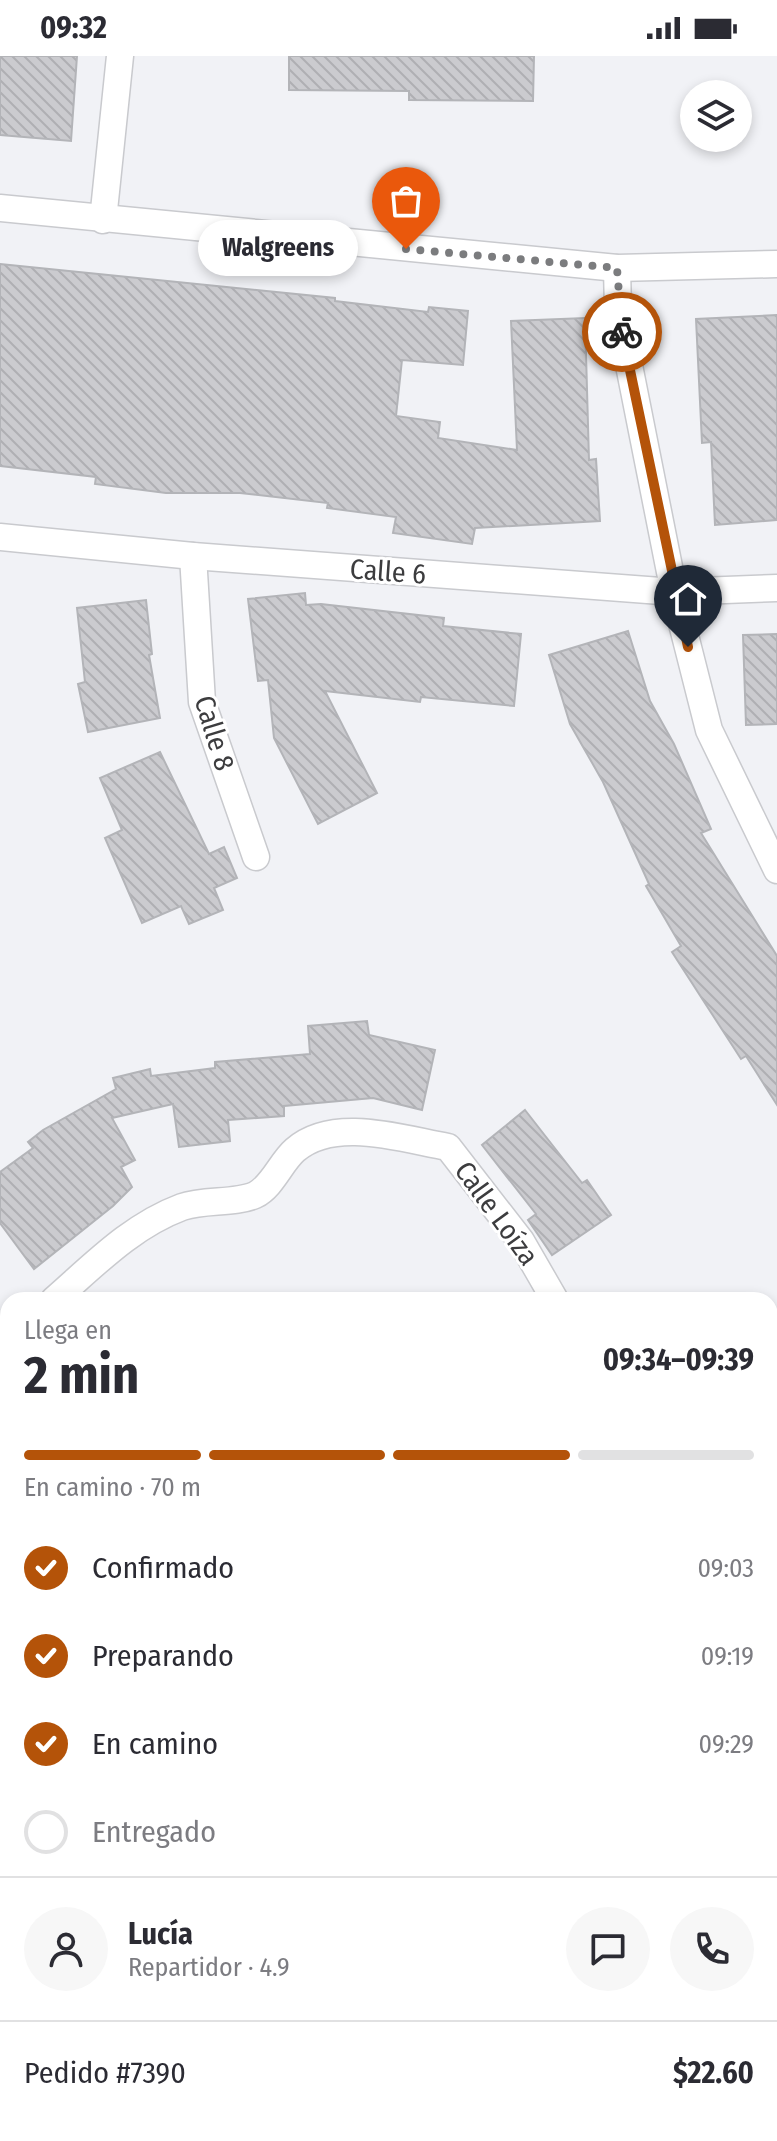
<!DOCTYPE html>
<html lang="es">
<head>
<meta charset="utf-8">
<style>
  body { margin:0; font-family:"Fira Sans Condensed",sans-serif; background:#f7f7f7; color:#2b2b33; height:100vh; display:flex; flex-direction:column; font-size:30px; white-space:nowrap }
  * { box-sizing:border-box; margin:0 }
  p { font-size:26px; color:#7c7c81 }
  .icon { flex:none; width:44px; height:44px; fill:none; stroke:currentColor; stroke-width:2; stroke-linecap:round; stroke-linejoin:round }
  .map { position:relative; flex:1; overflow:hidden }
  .drawer { position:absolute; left:0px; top:1236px; width:778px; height:850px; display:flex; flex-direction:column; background:#fff; border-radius:24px 24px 0 0; box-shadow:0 4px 12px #0003 }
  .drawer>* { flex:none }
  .controls { position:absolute; left:680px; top:24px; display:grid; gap:16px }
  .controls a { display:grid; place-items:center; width:72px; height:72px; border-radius:50%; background:#fff; box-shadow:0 4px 12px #0003; font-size:40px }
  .pin { position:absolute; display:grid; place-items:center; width:68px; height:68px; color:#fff; margin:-82px -34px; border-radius:50% 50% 50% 0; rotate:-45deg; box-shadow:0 0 8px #0007 }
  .pin .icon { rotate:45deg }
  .courier { position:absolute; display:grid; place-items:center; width:80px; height:80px; margin:-40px; border:6px solid #b45309; border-radius:50%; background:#fff; color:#222; box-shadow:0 2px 10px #0007 }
  .bubble { position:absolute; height:56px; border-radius:28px; background:#fff; box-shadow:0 4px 12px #0003; font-size:26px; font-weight:700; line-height:56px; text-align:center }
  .overview em { font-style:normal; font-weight:700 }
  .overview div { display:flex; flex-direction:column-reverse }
  .overview { display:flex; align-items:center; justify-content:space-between; height:136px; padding:0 24px }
  h1 { font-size:52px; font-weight:700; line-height:60px }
  .bar { display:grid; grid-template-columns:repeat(4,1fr); gap:12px 8px; align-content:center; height:96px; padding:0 24px }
  .bar i { height:10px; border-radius:6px; background:#e1e1e2 }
  .bar .on { background:#b45309 }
  .bar p { grid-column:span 4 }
  .line { display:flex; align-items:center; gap:20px; padding:0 24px; border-top:2px solid #e1e1e2 }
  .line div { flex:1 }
  .round { display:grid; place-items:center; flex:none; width:84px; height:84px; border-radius:42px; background:#f7f7f7 }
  ol { padding:0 24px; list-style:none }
  li { display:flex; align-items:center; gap:24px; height:88px }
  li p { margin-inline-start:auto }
  li .icon { padding:8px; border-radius:50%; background:#b45309; color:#fff; stroke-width:4 }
  li:last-child { color:#7c7c81 }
  li i { width:44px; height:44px; border:4px solid #e1e1e2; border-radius:50% }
  .status { display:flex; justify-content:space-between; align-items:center; height:56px; padding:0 40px; background:#fff; direction:ltr }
  .status svg { height:22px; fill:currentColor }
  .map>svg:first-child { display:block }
</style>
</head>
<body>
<div class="status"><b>09:32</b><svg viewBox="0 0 49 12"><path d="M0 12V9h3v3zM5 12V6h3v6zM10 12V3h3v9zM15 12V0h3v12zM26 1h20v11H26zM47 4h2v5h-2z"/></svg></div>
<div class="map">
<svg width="777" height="2085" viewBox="0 0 777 2085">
  <defs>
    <pattern id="building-back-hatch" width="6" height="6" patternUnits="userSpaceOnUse" patternTransform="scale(2)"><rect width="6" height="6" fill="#cbcbcf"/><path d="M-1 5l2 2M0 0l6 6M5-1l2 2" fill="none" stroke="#afafb3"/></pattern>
  </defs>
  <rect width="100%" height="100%" fill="#f1f2f6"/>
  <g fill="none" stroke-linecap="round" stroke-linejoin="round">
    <g stroke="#f2b387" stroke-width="60">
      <path d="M0,1943l8,-1"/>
      <path d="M770,1977l7,3"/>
    </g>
  </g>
  <g fill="url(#building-back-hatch)" stroke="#b3b4b8" stroke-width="2">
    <path d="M0,0h77l-6,85 -71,-6z"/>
    <path d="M289,0h245l-1,45 -124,-1v-9l-120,-1z"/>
    <path d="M0,208l335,34v3l93,11 1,-5 39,4 -5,54 -61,-5 -6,56 44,6 -2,16 79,12 -6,-129 74,-3 4,142 7,-1 4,62 -125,7 -3,16 -79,-11 3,-16 -69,-9 1,-5 -88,-10h-74l-71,-9 1,-7 -96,-11z"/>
    <path d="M777,259v205l-62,5 -4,-83 -9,1 -6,-124z"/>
    <path d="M305,537l1,12 15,-1 123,14 -1,8 78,8 -7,72 -93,-9 -1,5 -95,-11 52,102 -59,31 -44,-86 -6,-58 -10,1 -10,-82z"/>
    <path d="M146,544l6,54 -3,1 11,63 -72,14 -10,-48 7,-2 -8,-74z"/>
    <path d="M628,575l22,70 24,43 37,85 -10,4 76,123v149l-31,-49 -5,3 -69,-107 9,-6 -35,-60 3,-2 -46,-102 -33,-58 -21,-69z"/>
    <path d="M777,578v90l-31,1 -3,-90z"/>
    <path d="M160,696l49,102 15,-7 13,31 -23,10 9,22 -34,14 -8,-18 -39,17 -37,-85 17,-8 -22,-52z"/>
    <path d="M367,965l2,14 66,15 -13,60 -49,-12 -89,8v10l-56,4 2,21 -51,6 -6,-43 -61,14 23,42 -14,7 11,20 -19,19 -79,63 -34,-46v-51l33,-24 -5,-6 15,-12 73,-41 -3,-11 37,-9 1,7 64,-8v-6l95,-8 -2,-28z"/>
    <path d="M525,1054l57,73 5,-3 24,35 -59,40 -24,-35 8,-6 -54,-69z"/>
  </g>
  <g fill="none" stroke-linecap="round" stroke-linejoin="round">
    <g stroke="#c9cace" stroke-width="29">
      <g id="street">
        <path d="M0,152l617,60 160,-4"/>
        <path d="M103,164l17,-164"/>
        <path d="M617,212l1,42 56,282 35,138 68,140"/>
        <path d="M0,481l193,19 481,36 103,-4"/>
        <path d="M193,500l9,146 54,155"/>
        <path d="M54,1244c40,-35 77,-74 128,-93 23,-8 52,-3 73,-12 17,-8 26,-33 40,-45 39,-34 107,-11 153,-3l73,94 34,59"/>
        <path d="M0,1302l8,-9"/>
        <path d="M0,1365l8,6"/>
        <path d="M0,1673l8,-1"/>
        <path d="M770,1730l7,4"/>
      </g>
    </g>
    <g stroke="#aeafb2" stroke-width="5" stroke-dasharray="8 4" stroke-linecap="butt">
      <path d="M0,1769l8,-1"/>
      <path d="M770,1771l7,1"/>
    </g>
    <use href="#street" stroke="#fff" stroke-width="26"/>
  </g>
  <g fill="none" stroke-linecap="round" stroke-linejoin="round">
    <path stroke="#7b7c7e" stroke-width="8" stroke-dasharray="0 14.4" d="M406,193l211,19 5,64"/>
    <path stroke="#b45309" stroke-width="10" d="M622,276l66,315"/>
  </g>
  <g text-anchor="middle" stroke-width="6" stroke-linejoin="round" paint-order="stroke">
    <g font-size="28" fill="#3c3c3e" stroke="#fff">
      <text transform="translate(388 515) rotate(4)" y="10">Calle 6</text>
      <text transform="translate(215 677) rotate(73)" y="10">Calle 8</text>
      <text transform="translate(497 1157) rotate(54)" y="10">Calle Loíza</text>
    </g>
  </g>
</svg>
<div class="controls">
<a><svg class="icon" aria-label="layers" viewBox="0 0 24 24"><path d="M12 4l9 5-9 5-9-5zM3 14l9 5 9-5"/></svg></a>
</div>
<div class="pin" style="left:406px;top:193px;background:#ea580c"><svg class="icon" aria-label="bag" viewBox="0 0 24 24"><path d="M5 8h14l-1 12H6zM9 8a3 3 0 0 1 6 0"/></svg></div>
<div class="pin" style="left:688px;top:591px;background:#1f2937"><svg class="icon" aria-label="home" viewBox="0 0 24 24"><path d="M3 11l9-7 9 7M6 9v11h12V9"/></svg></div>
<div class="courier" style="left:622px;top:276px"><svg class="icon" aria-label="bike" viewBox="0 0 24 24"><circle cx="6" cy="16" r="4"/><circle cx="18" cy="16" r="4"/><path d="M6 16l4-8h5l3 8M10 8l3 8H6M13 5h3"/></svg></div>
<div class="bubble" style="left:198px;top:164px;width:160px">Walgreens</div>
<section class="drawer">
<div class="overview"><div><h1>2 min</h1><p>Llega en</p></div><em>09:34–09:39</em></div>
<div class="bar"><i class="on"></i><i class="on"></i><i class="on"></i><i></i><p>En camino · 70 m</p></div>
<ol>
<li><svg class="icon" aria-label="check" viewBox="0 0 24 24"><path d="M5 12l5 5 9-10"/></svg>Confirmado<p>09:03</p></li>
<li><svg class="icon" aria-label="check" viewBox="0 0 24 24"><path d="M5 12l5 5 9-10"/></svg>Preparando<p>09:19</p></li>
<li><svg class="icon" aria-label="check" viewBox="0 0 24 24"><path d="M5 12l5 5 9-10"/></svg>En camino<p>09:29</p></li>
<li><i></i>Entregado</li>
</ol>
<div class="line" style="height:144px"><a class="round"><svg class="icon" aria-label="person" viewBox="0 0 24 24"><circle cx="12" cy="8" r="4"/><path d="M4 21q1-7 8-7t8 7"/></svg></a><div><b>Lucía</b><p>Repartidor · 4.9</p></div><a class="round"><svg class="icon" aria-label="chat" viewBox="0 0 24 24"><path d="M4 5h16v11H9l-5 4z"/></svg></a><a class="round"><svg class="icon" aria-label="phone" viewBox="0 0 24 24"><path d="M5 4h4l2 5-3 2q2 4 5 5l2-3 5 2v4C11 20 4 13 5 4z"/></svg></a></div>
<div class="line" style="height:104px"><div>Pedido #7390</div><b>$22.60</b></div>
</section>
</div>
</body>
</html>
